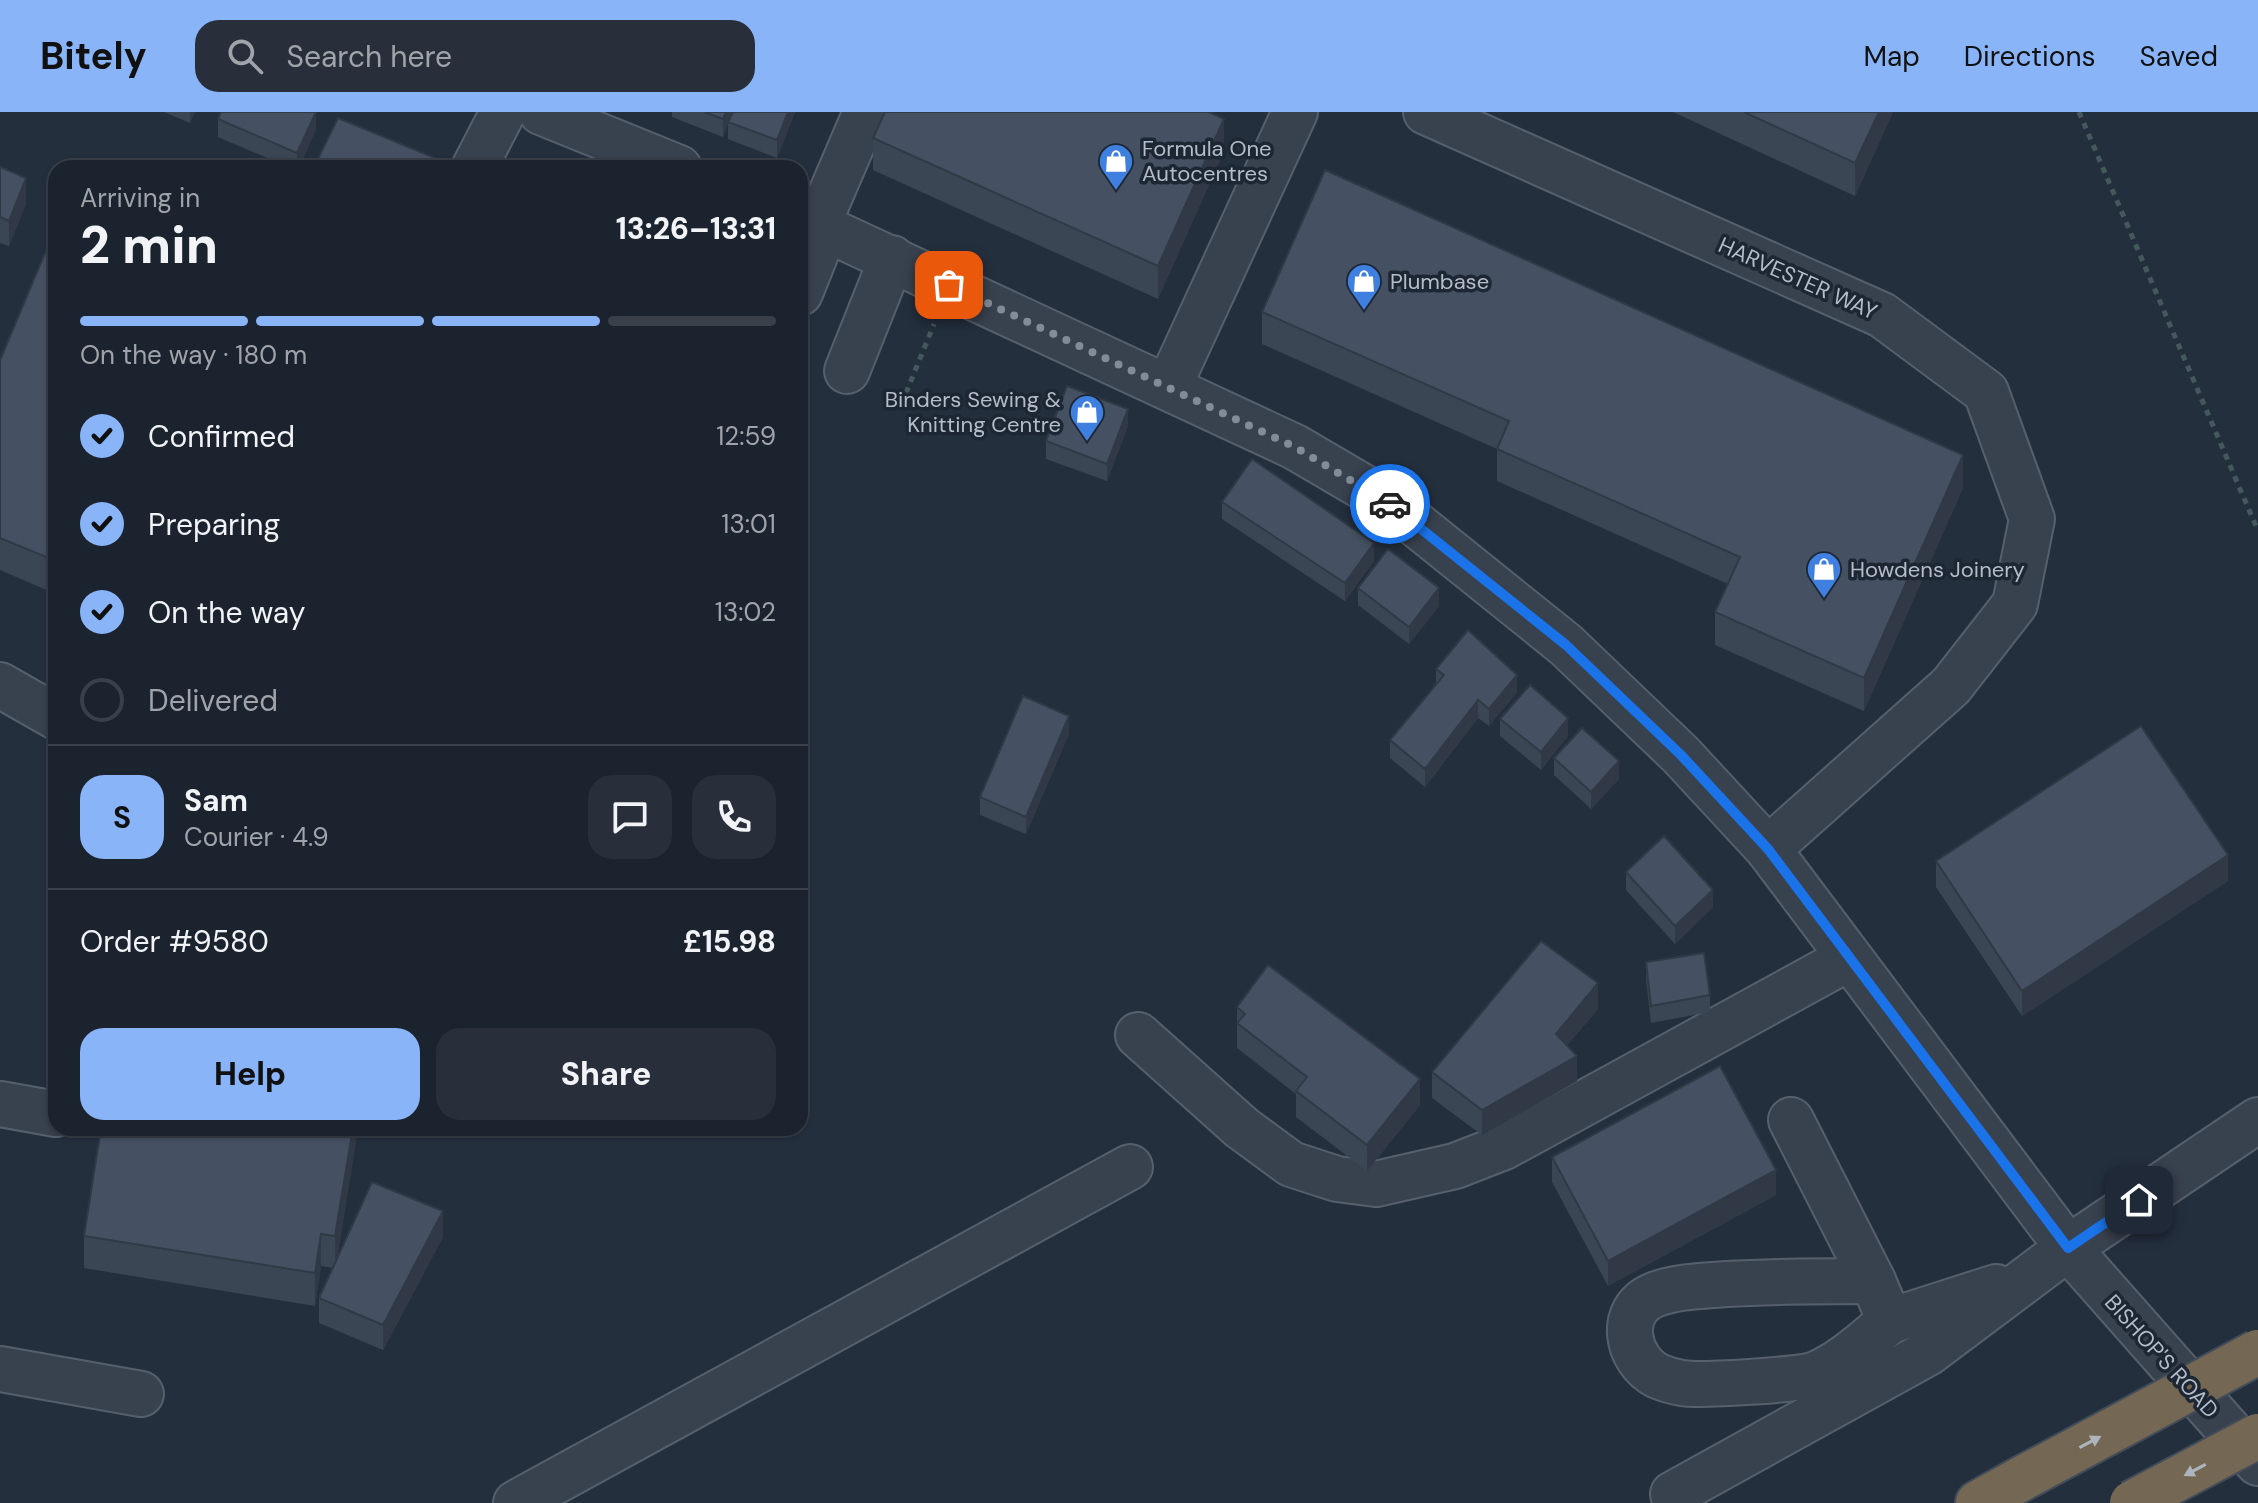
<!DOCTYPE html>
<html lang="en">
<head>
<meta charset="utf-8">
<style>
  body { margin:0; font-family:"DM Sans",sans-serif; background:#282f3a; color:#f1f3f6; height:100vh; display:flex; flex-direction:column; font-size:30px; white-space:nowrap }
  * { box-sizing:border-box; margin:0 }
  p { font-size:26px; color:#a0a4aa }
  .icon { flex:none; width:44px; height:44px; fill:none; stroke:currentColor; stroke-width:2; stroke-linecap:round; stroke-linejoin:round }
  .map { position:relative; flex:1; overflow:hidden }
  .details { position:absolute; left:48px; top:48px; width:760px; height:976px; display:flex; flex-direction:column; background:#1b232e; border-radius:24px; box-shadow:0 2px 6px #0004,0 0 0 2px #39404a }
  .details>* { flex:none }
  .pin { position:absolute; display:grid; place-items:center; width:68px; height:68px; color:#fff; margin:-34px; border-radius:16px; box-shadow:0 4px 12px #0006 }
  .courier { position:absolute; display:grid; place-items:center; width:80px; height:80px; margin:-40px; border:6px solid #1a73e8; border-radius:50%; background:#fff; color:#222; box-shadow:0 2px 10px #0007 }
  .overview em { font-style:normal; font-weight:800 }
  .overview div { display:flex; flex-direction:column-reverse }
  .overview { display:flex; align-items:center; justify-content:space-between; height:136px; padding:0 32px }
  h1 { font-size:52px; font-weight:800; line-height:60px }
  .bar { display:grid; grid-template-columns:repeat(4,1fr); gap:12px 8px; align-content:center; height:96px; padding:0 32px }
  .bar i { height:10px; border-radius:6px; background:#39404a }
  .bar .active { background:#8ab4f8 }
  .bar p { grid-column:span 4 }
  .line { display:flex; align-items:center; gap:20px; padding:0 32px; border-top:2px solid #39404a }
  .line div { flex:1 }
  .round { display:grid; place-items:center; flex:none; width:84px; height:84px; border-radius:24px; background:#282f3a }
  ol { padding:0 32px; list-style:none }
  li { display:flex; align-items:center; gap:24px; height:88px }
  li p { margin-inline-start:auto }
  li .icon { padding:8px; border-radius:50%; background:#8ab4f8; color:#111; stroke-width:4 }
  li:last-child { color:#a0a4aa }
  li i { width:44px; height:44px; border:4px solid #39404a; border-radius:50% }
  .button { display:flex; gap:16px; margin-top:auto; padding:16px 32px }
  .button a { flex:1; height:92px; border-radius:24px; background:#8ab4f8; color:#111; font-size:32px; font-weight:800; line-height:92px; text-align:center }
  .button a+a { background:#282f3a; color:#f1f3f6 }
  header { display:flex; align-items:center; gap:48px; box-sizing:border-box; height:112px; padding:0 40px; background:#8ab4f8; color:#111 }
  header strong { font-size:38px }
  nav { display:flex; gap:44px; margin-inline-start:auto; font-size:28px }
  .search { width:560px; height:72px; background:#282f3a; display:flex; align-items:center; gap:20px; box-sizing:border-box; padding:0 28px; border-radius:24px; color:#a0a4aa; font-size:30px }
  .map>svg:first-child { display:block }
</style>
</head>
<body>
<header>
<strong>Bitely</strong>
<div class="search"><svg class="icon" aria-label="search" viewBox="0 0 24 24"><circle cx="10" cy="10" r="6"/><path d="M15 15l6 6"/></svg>Search here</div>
<nav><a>Map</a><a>Directions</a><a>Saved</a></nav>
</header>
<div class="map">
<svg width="2258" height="1391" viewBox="0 0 2258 1391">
  <rect width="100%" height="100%" fill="#242f3e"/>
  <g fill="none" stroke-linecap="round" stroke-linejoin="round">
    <g stroke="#565f6c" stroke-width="48">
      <g id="minor">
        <path d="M541,0l138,56"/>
        <path d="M1426,0l456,203 104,77 46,127 -17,85 -64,82 -183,163"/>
        <path d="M474,56l29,-56"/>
        <path d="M800,105l495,230 92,54 179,144 115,110 87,94 300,399 190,215"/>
        <path d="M818,112l48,-112"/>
        <path d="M800,181l26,-65"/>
        <path d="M847,259l45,-113"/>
        <path d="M1169,274l126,-274"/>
        <path d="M0,573l56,32"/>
        <path d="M1138,923l104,93 49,36 46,15 39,5 79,-18 49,-19 345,-189"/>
        <path d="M0,992l56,10"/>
        <path d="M1791,1008l82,161 17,40 106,-34"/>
        <path d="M1873,1169c-49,0 -98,0 -147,3 -24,2 -49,2 -72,11 -37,15 -28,65 4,81 7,3 17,6 24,7 17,3 119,-3 134,-9 28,-12 51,-34 74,-53"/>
        <path d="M0,1257l141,25"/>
        <path d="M1673,1382l255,-141 140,-105 190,-128"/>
        <path d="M516,1391l614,-336"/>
      </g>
    </g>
    <g stroke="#434c59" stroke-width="48">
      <path id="highway" d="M1978,1391l43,-24"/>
    </g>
    <g stroke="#44595c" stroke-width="5" stroke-dasharray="6 6" stroke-linecap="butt">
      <path d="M2079,0l179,419"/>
      <path d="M906,281l28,-69"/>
    </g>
    <use href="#minor" stroke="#38414e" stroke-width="44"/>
    <use href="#highway" stroke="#746855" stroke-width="44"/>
    <g stroke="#434c59" stroke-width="48" stroke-linecap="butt">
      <g id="highway-bridge">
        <path d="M2021,1367l237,-127"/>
        <path d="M2132,1391l126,-67"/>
      </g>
    </g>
    <use href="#highway-bridge" stroke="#746855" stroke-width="44"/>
  </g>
  <g fill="#3b4654">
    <path d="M164,0h31l-5,11z"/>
    <path d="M672,0h123l-18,46 -49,-19v-16l-5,14 -51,-20z"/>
    <path d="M1673,0h220l-38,84z"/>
    <path d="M218,7l98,10 -17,39h-8l-73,-31z"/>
    <path d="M873,26l351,13 -66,148 -285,-129z"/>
    <path d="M317,49l118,7h-118z"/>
    <path d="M0,55l26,37 -17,42 -9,-3z"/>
    <path d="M56,115v367l-56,-24v-210z"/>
    <path d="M1262,200l701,176 -99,223 -149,-66v-33l13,-28 -231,-103v-32l-235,-105z"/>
    <path d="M1128,314l-21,55 -61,-22v-18z"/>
    <path d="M1222,390l152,59 -29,40 -123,-82z"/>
    <path d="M1358,476l81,18 -30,38 -51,-39z"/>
    <path d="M1436,557l81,23 -28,34 -11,-8 -53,69 -35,-29v-18l46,-54z"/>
    <path d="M1500,607l68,17 -27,34 -41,-34z"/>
    <path d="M1069,622l-43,100 -46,-19v-18z"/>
    <path d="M1554,646l65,21 -28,30 -37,-34z"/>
    <path d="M1936,749l292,20 -206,135 -86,-129z"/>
    <path d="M1626,760l87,35 -38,37 -49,-54z"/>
    <path d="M1646,850l64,33v17l-59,11 -5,-44z"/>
    <path d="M1237,895l183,98 -53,66 -71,-54v-23l-59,-46z"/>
    <path d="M1598,897l-31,36 10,36 -95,54 -50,-37v-26z"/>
    <path d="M101,1016h257l-21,131 106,-22 -60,113 -64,-27v-25l14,-30 -12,-2 -6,40 -231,-38v-32z"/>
    <path d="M1552,1045l224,38 -168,91 -56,-104z"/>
  </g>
  <g fill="#303945">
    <path d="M190,0h5l-5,11z"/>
    <path d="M316,0v17l-17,39h-2v-15z"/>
    <path d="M726,0h7l-10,25v-18z"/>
    <path d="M788,0h7l-18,46v-18z"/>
    <path d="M1879,0h14l-38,84v-33z"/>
    <path d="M1224,7v32l-66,148v-33z"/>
    <path d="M26,66v26l-17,42v-25z"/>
    <path d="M1128,297v17l-21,55v-17z"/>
    <path d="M1963,343v33l-99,223v-33z"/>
    <path d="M1374,431v18l-29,40v-18z"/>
    <path d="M1439,476v18l-30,38v-17z"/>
    <path d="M1517,563v17l-28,34v-17z"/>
    <path d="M1478,588v18l-53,69v-18z"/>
    <path d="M1069,604v18l-43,100v-17z"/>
    <path d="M1568,606v18l-27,34v-18z"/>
    <path d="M1619,649v18l-28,30v-17z"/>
    <path d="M2228,743v26l-206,135v-25z"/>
    <path d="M1713,778v17l-38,37v-18z"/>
    <path d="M1598,871v26l-42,50v-25z"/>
    <path d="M1577,944v25l-95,54v-25z"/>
    <path d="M1420,967v26l-53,66v-26z"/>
    <path d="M353,1016h5l-23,141v-33z"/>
    <path d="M1776,1058v25l-168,91v-25z"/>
    <path d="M443,1099v26l-60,113v-25z"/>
    <path d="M321,1122v32l-6,40v-33z"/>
  </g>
  <g fill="#455162" stroke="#303945" stroke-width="2">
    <path d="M221,0h95l-19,41 -79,-34z"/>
    <path d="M704,0h22l-3,7z"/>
    <path d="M733,0h55l-11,28 -49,-18z"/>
    <path d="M885,0h324l15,7 -66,147 -285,-128z"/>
    <path d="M1744,0h135l-24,51z"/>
    <path d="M338,6l97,40 -5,10h-97l-16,-7z"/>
    <path d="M0,55l26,11 -17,43 -9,-4z"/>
    <path d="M1325,58l638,285 -99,223 -149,-66 25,-55 -243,-108 12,-28 -247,-109z"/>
    <path d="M56,115v334l-56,-23v-178z"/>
    <path d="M1067,274l61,23 -21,55 -61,-23z"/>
    <path d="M1252,347l122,84 -29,40 -123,-81z"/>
    <path d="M1388,437l51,39 -30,39 -51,-39z"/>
    <path d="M1468,518l49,45 -28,34 -11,-9 -53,69 -35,-29 54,-65 -8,-6z"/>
    <path d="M1530,573l38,33 -27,34 -41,-33z"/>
    <path d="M1023,584l46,20 -43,101 -46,-20z"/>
    <path d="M2141,614l87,129 -206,136 -86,-130z"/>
    <path d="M1582,616l37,33 -28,31 -37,-34z"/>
    <path d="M1664,724l49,54 -38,36 -49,-54z"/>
    <path d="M1541,829l57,42 -42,51 21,22 -95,54 -50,-38z"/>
    <path d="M1704,841l6,42 -59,11 -5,-44z"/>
    <path d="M1268,853l152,114 -53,66 -71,-54 11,-14 -70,-54 8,-9 -8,-7z"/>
    <path d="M1720,954l56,104 -168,91 -56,-104z"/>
    <path d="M101,1016h252l-18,108 -14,-2 -6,39 -231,-37z"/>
    <path d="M372,1070l71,29 -60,114 -64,-27z"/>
  </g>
  <defs><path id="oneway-solid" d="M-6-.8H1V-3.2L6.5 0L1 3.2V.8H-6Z" transform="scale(2)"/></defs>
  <g fill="#aeb4bd">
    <use href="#oneway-solid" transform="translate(2090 1330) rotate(-28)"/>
    <use href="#oneway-solid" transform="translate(2195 1358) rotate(152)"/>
  </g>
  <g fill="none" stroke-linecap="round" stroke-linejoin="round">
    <path stroke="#828b98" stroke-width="8" stroke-dasharray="0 14.4" d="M949,173l346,162 95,57"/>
    <path stroke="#1a73e8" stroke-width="10" d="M1390,392l176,141 115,110 87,94 300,399 71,-48"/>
  </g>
  <defs>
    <g id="shop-pin" transform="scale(1.8)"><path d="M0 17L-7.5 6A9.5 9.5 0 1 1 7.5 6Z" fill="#3f7fe0" stroke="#1d2633"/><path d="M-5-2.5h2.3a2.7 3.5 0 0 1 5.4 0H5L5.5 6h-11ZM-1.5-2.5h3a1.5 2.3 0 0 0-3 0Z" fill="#fff"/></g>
  </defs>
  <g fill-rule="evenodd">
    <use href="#shop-pin" x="1116" y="49"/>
    <use href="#shop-pin" x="1364" y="169"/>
    <use href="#shop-pin" x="1087" y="300"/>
    <use href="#shop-pin" x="1824" y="457"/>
  </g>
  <g text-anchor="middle" stroke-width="7" stroke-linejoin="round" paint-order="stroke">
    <g font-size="22" fill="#b4bcc9" stroke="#1d2633" text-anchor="start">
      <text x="1142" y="44">Formula One<tspan x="1142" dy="25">Autocentres</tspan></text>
      <text x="1390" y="177">Plumbase</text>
      <text x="1061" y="295" text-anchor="end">Binders Sewing &amp;<tspan x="1061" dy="25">Knitting Centre</tspan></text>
      <text x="1850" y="465">Howdens Joinery</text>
    </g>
    <g font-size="22" fill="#b4bcc9" stroke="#1d2633">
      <text transform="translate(1798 166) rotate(24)" y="8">HARVESTER WAY</text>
      <text transform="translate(2162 1244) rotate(48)" y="8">BISHOP'S ROAD</text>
    </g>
  </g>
</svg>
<div class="pin" style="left:949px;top:173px;background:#ea580c"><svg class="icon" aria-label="bag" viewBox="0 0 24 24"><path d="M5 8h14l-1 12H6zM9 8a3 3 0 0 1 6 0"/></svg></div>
<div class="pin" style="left:2139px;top:1088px;background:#1f2937"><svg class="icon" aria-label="home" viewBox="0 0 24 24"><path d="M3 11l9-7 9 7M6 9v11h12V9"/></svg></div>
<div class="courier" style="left:1390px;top:392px"><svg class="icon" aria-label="car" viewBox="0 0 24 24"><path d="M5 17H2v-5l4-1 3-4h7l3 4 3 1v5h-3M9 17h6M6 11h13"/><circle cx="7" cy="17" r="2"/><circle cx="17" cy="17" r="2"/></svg></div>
<section class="details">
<div class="overview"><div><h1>2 min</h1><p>Arriving in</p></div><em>13:26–13:31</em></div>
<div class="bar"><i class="active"></i><i class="active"></i><i class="active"></i><i></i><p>On the way · 180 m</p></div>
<ol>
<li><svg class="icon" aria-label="check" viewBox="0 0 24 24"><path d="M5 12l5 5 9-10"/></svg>Confirmed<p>12:59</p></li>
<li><svg class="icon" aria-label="check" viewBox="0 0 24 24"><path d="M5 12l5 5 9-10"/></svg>Preparing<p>13:01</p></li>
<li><svg class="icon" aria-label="check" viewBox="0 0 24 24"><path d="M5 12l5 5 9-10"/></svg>On the way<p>13:02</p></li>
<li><i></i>Delivered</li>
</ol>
<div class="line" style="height:144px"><b class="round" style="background:#8ab4f8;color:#111">S</b><div><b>Sam</b><p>Courier · 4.9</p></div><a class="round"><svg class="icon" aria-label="chat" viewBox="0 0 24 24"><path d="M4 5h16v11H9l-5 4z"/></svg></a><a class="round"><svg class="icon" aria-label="phone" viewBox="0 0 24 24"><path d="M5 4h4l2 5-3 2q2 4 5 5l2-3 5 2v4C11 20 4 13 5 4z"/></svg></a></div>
<div class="line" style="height:104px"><div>Order #9580</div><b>£15.98</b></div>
<div class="button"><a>Help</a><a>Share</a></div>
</section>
</div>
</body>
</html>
